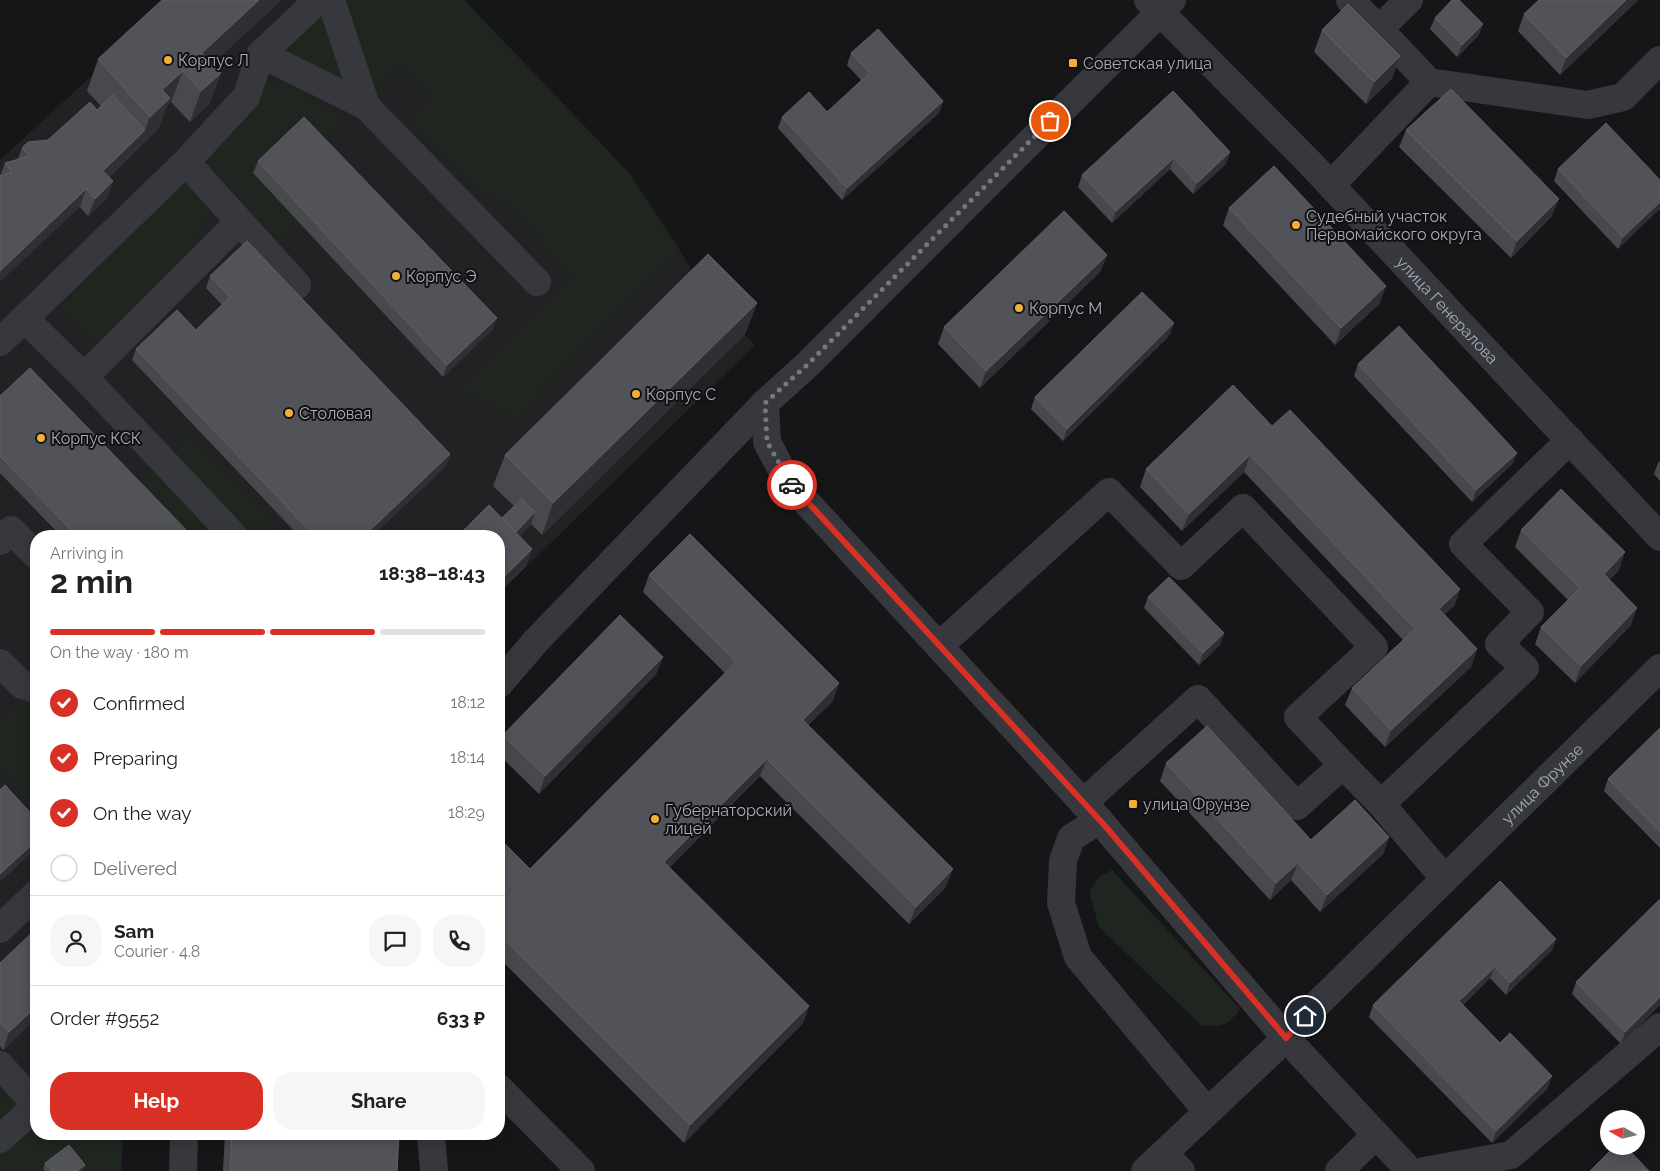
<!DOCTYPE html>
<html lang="en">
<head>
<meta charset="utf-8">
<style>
  body { margin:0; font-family:Raleway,sans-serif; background:#f6f6f6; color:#222; height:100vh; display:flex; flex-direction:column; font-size:19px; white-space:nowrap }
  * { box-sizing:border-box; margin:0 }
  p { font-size:16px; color:#767676 }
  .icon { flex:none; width:28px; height:28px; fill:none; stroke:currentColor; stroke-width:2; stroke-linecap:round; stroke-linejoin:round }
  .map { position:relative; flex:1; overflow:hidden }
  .details { position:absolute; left:30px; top:530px; width:475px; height:610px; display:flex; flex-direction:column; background:#fff; border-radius:20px; box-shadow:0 2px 12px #0003 }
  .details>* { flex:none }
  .needle { width:32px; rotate:278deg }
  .buttons { position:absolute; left:1600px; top:1110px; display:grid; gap:10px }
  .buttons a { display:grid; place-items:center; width:45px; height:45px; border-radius:50%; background:#fff; box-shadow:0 2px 12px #0003; font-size:25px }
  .pin { position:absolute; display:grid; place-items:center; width:42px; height:42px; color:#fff; margin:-21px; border:2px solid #fff; border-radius:50%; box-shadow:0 1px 5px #0007 }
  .courier { position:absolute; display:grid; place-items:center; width:50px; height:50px; margin:-25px; border:4px solid #d93025; border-radius:50%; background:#fff; color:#222; box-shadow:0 1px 6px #0007 }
  .headline em { font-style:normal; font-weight:700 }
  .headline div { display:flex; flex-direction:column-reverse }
  .headline { display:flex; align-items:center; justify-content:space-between; height:85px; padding:0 20px }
  h1 { font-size:32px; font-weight:700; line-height:38px }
  .bar { display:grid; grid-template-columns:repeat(4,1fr); gap:8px 5px; align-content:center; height:60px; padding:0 20px }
  .bar i { height:6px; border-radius:4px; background:#e0e0e0 }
  .bar .current { background:#d93025 }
  .bar p { grid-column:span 4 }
  .line { display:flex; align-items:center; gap:12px; padding:0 20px; border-top:1px solid #e0e0e0 }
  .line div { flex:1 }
  .round { display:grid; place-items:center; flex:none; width:52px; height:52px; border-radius:20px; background:#f6f6f6 }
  ol { padding:0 20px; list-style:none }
  li { display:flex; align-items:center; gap:15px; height:55px }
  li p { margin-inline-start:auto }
  li .icon { padding:5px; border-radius:50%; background:#d93025; color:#fff; stroke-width:4 }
  li:last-child { color:#767676 }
  li i { width:28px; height:28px; border:2px solid #e0e0e0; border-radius:50% }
  .action { display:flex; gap:10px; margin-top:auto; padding:10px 20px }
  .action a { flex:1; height:58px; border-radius:20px; background:#d93025; color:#fff; font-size:20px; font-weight:700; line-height:58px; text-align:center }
  .action a+a { background:#f6f6f6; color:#222 }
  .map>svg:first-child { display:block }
</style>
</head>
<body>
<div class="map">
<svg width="1660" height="1171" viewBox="0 0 1660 1171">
  <rect width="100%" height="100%" fill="#161618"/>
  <path fill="#222225" d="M174,0h290l166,174 49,75 10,17 8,19 58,60 -256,248v-57h-463v598h87l-2,37h-121v-1011z"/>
  <g fill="#1e261f">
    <path d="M344,0h120l166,174 49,75 -164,169 -54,-28 112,-112 -65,-74 -32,-16 -69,-66 25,-24 -29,-33 -28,25z"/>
    <path d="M326,5l17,66 -7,9 -42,-21 -5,-8 2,-13z"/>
    <path d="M267,83l18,1 60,34 -30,27 -14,78 -20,18 -80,-86z"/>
    <path d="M181,182l17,4 10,12 1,16 -16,31 -96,96 -37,-36z"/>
    <path d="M189,435l95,101h-96l-50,-53z"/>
    <path d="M36,697v109l-36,-38v-44l23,-26z"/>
    <path d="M1112,870l128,139c-11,16 -19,19 -39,16l-102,-98 -10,-35 10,-15z"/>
    <path d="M36,1067v67h87l-2,37h-121v-69z"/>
  </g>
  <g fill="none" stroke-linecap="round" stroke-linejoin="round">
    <g stroke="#37383d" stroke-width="28">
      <path d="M331,0l35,106 171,176"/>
      <path id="s1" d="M1148,0l162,163 350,374"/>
      <path d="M1350,0l29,29 30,-29"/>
      <path d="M1379,29l50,53 159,23 35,-8 37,-37"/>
      <path d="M261,54l105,52"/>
      <path d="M186,162l111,123"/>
      <path d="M1331,185l98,-103"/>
      <path d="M25,319l59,58 155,-155"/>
      <path d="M0,342l186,-180 60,-65 15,-43 57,-54"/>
      <path d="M84,377l150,159"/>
      <path d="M765,403l2,39 21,40 311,338 187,218 124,133"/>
      <path d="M0,541l11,-11 25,25"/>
      <path d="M939,646l170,-154 72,74 62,-58 131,139 -76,70 45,48"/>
      <path d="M0,663l22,22 14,4"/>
      <path d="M499,684l37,-43 229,-238 42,-38 365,-365"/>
      <path d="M1083,803l115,-104 99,107 46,-41 38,39"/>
      <path d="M1099,820l-28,18 -8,23 -2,42 17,54 129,154"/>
      <path d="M1445,879l-64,-75 144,-136 -26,-24 31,-32 -67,-68 107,-104"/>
      <path d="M0,929l36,-35"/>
      <path d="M0,1065l36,40"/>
      <path d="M499,1088l82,83"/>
      <path d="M431,1134l3,37"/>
      <path d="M0,1139l36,-33"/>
      <path d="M1164,1153l17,18"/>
      <path d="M183,1171l1,-37"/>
      <path id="s2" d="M1145,1171l141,-133 19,-22 355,-348"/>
      <path d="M1339,1171l37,-36"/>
      <path d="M1424,1171l87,-16 149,-128"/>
    </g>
  </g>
  <g fill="#47494d">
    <path d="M1539,0h99l-78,75 -42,-44 6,-17z"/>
    <path d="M1435,18l44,17 -22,22 -27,-28z"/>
    <path d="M1322,30l78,26 -8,22 -26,26 -52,-52z"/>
    <path d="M851,53l92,48 -4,12 -97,87 -64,-72 4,-11 45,-5 34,-32 -14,-15z"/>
    <path d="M98,59l114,5 9,9 -12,31 -19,18 -19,-20 -4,3 -9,24 -49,48 4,4 -6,17 -19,18 -8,-9 -80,-31 5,-13 13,-4 4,-11 26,-8 49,-30 4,-4 -14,-15z"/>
    <path d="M1173,91l57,61 -4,12 -33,30 -23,-25 -58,54 -34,-36 4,-12z"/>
    <path d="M1406,130l146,86 -41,42 -112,-111z"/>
    <path d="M258,161l235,168 -50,48 -190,-204z"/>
    <path d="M1558,169l102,11 -42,69 -64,-68z"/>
    <path d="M1229,208l151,95 -45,42 -112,-120z"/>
    <path d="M1107,255l-7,17 -120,116 -42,-44 6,-17z"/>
    <path d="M210,276l240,178 -4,12 -74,70h-73l-167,-176 4,-11 60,-19 26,-25 -16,-17z"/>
    <path d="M757,303l-12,31 -203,201 -11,-11 -12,12 13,13 -6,17 -27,27v-57l3,-18 12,-12 -21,-20 12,-31z"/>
    <path d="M1170,335l-107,106 -32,-32 4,-12z"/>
    <path d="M1358,364l159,89 -5,11 -40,38 -118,-126z"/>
    <path d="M0,396l192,140h-131l-61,-63z"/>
    <path d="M1272,426l188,163 -6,17 -10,9 33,34 -6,18 -86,80 -40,-42 7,-17 51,-48 -159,-168 -62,59 -42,-44 6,-18z"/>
    <path d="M1660,461v20l-6,-7 4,-11z"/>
    <path d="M1521,530l98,40 -10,10 22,45 -56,58 -40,-39 6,-17 27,-27 -53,-53z"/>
    <path d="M649,575l184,126 -25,24 138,162 -37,37 -149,-148 -91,92 140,138 -6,17 -119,120 -185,-185v-120l31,31 195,-196 -82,-81z"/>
    <path d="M1148,597l76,36 -4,12 -21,20 -55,-57z"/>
    <path d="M663,657l-7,17 -117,120 -40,-39v-9l4,-11z"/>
    <path d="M1660,728v120l-56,-57 4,-12z"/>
    <path d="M1166,763l145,77 78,-3 -6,17 -63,58 -29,-32 -21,20 -110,-119z"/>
    <path d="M1660,899v106l-39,39 -49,-50 4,-12z"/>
    <path d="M1556,939l-4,11 -46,45 -16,-17 -27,27 37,38 48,45 -56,55 -123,-126 4,-12z"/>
    <path d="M0,963l36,55 -33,32 -3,-4z"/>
    <path d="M210,1134h189l-2,37h-174l2,-37z"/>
    <path d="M45,1163l40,2 -2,6h-38l-2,-2z"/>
  </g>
  <g fill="#2f3033">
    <path d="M259,0h23l-89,82 9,-29z"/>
    <path d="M1626,0h12l-78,75 6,-17z"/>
    <path d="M1483,24l-4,11 -22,22 5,-12z"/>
    <path d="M1400,56l-8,22 -26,26 8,-22z"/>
    <path d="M183,71l-12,31 -4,3 -9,24 -61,59 6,-17 42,-41 5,-13 12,-27z"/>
    <path d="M221,73l-12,31 -19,18 11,-31z"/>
    <path d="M943,101l-4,12 -97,87 5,-12z"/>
    <path d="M1230,152l-4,12 -33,30 4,-11z"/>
    <path d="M1174,158l-4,11 -58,54 4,-12z"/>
    <path d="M113,181l-6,17 -19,18 7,-17z"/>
    <path d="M86,189l-6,18 -80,75v-11z"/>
    <path d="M1559,199l-7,17 -41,42 6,-17z"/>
    <path d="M1660,202v7l-42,40 5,-12z"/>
    <path d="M1107,255l-7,17 -120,116 6,-17z"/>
    <path d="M1386,286l-6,17 -45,42 6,-17z"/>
    <path d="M757,303l-12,31 -203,201 11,-32z"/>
    <path d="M497,318l-4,11 -50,48 4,-12z"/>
    <path d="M1174,323l-4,12 -107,106 4,-12z"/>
    <path d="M1517,453l-5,11 -40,38 4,-12z"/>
    <path d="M450,454l-4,12 -74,70h-8z"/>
    <path d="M1250,455l-6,17 -62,59 7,-17z"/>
    <path d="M535,512l-4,12 -23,23 4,-12z"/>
    <path d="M532,549l-6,17 -27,27v-11z"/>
    <path d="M1625,552l-6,18 -22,22 7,-18z"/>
    <path d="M1460,589l-6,17 -22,20 7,-17z"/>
    <path d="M1637,608l-6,17 -56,58 6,-17z"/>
    <path d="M1224,633l-4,12 -21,20 4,-12z"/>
    <path d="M1477,649l-6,18 -86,80 6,-17z"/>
    <path d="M663,657l-7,17 -117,120 6,-18z"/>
    <path d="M839,683l-6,18 -37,36 7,-17z"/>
    <path d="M767,759l-7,17 -102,103 6,-17z"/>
    <path d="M1389,837l-6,17 -63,58 7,-17z"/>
    <path d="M36,841v8l-36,33v-8z"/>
    <path d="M1298,863l-7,17 -21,20 6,-17z"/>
    <path d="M953,869l-7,18 -37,37 7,-17z"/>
    <path d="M1556,939l-4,11 -46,45 4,-12z"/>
    <path d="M1495,967l-5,11 -35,35 4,-12z"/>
    <path d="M1660,997v8l-39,39 4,-12z"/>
    <path d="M809,1006l-6,17 -119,120 6,-18z"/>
    <path d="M36,1007v11l-33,32 6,-18z"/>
    <path d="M1552,1076l-4,12 -56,55 4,-12z"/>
    <path d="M85,1165l-2,6h-6z"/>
  </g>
  <g fill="#525359" stroke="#5f6168">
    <path d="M162,0h97l-57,53 19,20 -20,18 -18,-20 -21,19 8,8 -20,19 -52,-58z"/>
    <path d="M1452,0h7l24,24 -21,21 -27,-27z"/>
    <path d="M1539,0h87l-60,58 -42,-44z"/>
    <path d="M1348,4l52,52 -26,26 -52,-52z"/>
    <path d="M878,29l65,72 -96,87 -65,-71 27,-25 18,20 43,-39 -19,-20z"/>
    <path d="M1451,89l108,110 -42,42 -111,-111z"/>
    <path d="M1173,91l57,61 -33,31 -23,-25 -58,53 -34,-36z"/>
    <path d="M113,95l32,35 -42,41 10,10 -18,18 -9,-10 -86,82v-95l12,-4 -7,-9 25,-7 -8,-8 6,-6 20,-2 42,-38 7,8z"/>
    <path d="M304,117l193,201 -50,47 -189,-204z"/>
    <path d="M1606,123l54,57v22l-37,35 -65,-68z"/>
    <path d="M1274,166l112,120 -45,42 -112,-120z"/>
    <path d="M1064,211l43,44 -121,116 -42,-44z"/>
    <path d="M247,241l203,213 -86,82h-57l4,-4 -175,-183 41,-39 19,20 34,-33 -20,-21z"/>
    <path d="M708,254l49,49 -204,200 -48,-48z"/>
    <path d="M1142,292l32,31 -107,106 -32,-32z"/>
    <path d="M1399,326l118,127 -41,37 -118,-126z"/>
    <path d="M30,368l162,168h-115l-77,-80v-60z"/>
    <path d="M1233,385l39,41 18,-16 170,179 -21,20 38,40 -86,81 -39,-42 63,-59 -165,-174 -61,59 -43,-45z"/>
    <path d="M1561,489l64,63 -21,22 33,34 -56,58 -40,-39 39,-39 -59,-58z"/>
    <path d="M522,499l13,13 -19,20 -14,-14z"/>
    <path d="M489,505l43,44 -33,33v-46h-41z"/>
    <path d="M690,534l149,149 -36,37 150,149 -37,38 -149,-148 -103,103 145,144 -119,119 -191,-191v-96l31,31 206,-207 -87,-87z"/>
    <path d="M1169,577l55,56 -21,20 -55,-56z"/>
    <path d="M620,615l43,42 -118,119 -42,-41z"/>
    <path d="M1207,726l104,114 44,-40 34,37 -62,58 -29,-32 -22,20 -110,-120z"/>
    <path d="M1660,728v104l-52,-53z"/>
    <path d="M5,785l31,34v22l-36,33v-84z"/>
    <path d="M1500,881l56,58 -46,44 -15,-16 -36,34 41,42 10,-10 42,43 -56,55 -123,-126z"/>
    <path d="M1660,899v98l-35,35 -49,-50z"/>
    <path d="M36,929v78l-27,25 -9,-10v-59z"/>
    <path d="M232,1134h167l-2,37h-167z"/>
    <path d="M69,1145l16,20 -8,6h-25l-7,-8z"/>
    <path d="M1615,1146h10l24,25h-59z"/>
  </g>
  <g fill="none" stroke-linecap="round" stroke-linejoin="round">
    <path stroke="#757880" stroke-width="5" stroke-dasharray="0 9" d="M792,485l-25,-43 -2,-39 42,-38 243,-244"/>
    <path stroke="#d93025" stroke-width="6" d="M792,485l314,342 180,211 19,-22"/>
  </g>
  <g fill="#f2b134" stroke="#111113" stroke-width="2">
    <circle cx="168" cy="60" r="5"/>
    <rect x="1068" y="58" width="10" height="10" rx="2.5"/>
    <circle cx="1296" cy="225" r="5"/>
    <circle cx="396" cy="276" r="5"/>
    <circle cx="1019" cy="308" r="5"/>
    <circle cx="636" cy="394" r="5"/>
    <circle cx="289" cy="413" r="5"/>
    <circle cx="41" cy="438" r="5"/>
    <rect x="1128" y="799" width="10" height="10" rx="2.5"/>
    <circle cx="655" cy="819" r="5"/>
  </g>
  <g text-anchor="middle" stroke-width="4" stroke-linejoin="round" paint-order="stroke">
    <g font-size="16" fill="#a8adb8" stroke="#111113" text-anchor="start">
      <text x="178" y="66">Корпус Л</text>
      <text x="1083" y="69">Советская улица</text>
      <text x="1306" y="222">Судебный участок<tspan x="1306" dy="18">Первомайского округа</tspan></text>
      <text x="406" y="282">Корпус Э</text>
      <text x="1029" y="314">Корпус M</text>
      <text x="646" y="400">Корпус С</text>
      <text x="299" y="419">Столовая</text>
      <text x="51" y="444">Корпус КСК</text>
      <text x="1143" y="810">улица Фрунзе</text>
      <text x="665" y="816">Губернаторский<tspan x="665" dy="18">лицей</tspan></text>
    </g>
    <g font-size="16" fill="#a8adb8" stroke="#111113">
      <text dy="6" stroke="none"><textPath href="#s1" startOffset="431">улица Генералова</textPath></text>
      <text dy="6" stroke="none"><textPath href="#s2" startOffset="555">улица Фрунзе</textPath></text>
    </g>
  </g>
</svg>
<div class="buttons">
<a><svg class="needle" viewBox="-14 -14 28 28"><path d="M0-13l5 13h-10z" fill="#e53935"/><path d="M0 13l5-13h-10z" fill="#767676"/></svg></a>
</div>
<div class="pin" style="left:1050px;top:121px;background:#ea580c"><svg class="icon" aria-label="bag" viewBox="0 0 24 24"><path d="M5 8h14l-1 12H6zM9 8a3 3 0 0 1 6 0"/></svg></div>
<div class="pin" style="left:1305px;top:1016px;background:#1f2937"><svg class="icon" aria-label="home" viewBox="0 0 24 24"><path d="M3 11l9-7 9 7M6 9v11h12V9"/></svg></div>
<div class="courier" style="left:792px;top:485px"><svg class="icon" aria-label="car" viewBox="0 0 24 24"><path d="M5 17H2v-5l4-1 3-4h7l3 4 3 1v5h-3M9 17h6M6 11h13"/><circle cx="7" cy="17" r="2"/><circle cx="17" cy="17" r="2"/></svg></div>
<section class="details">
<div class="headline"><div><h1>2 min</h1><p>Arriving in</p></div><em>18:38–18:43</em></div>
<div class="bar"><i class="current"></i><i class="current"></i><i class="current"></i><i></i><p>On the way · 180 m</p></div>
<ol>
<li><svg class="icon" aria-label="check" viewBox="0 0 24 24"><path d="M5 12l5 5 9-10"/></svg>Confirmed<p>18:12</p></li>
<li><svg class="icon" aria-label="check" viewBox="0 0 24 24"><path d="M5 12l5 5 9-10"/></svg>Preparing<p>18:14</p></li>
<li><svg class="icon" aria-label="check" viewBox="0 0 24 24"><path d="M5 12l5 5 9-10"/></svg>On the way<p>18:29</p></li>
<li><i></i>Delivered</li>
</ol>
<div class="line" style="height:90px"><a class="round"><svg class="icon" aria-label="person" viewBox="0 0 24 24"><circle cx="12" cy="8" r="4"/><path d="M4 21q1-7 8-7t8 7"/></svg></a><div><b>Sam</b><p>Courier · 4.8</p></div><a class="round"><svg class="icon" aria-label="chat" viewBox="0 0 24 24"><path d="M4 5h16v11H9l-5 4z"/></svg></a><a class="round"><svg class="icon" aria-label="phone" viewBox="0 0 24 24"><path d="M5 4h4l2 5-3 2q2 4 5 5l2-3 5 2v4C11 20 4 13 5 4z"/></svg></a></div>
<div class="line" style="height:65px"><div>Order #9552</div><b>633 ₽</b></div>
<div class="action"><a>Help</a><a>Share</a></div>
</section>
</div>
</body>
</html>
